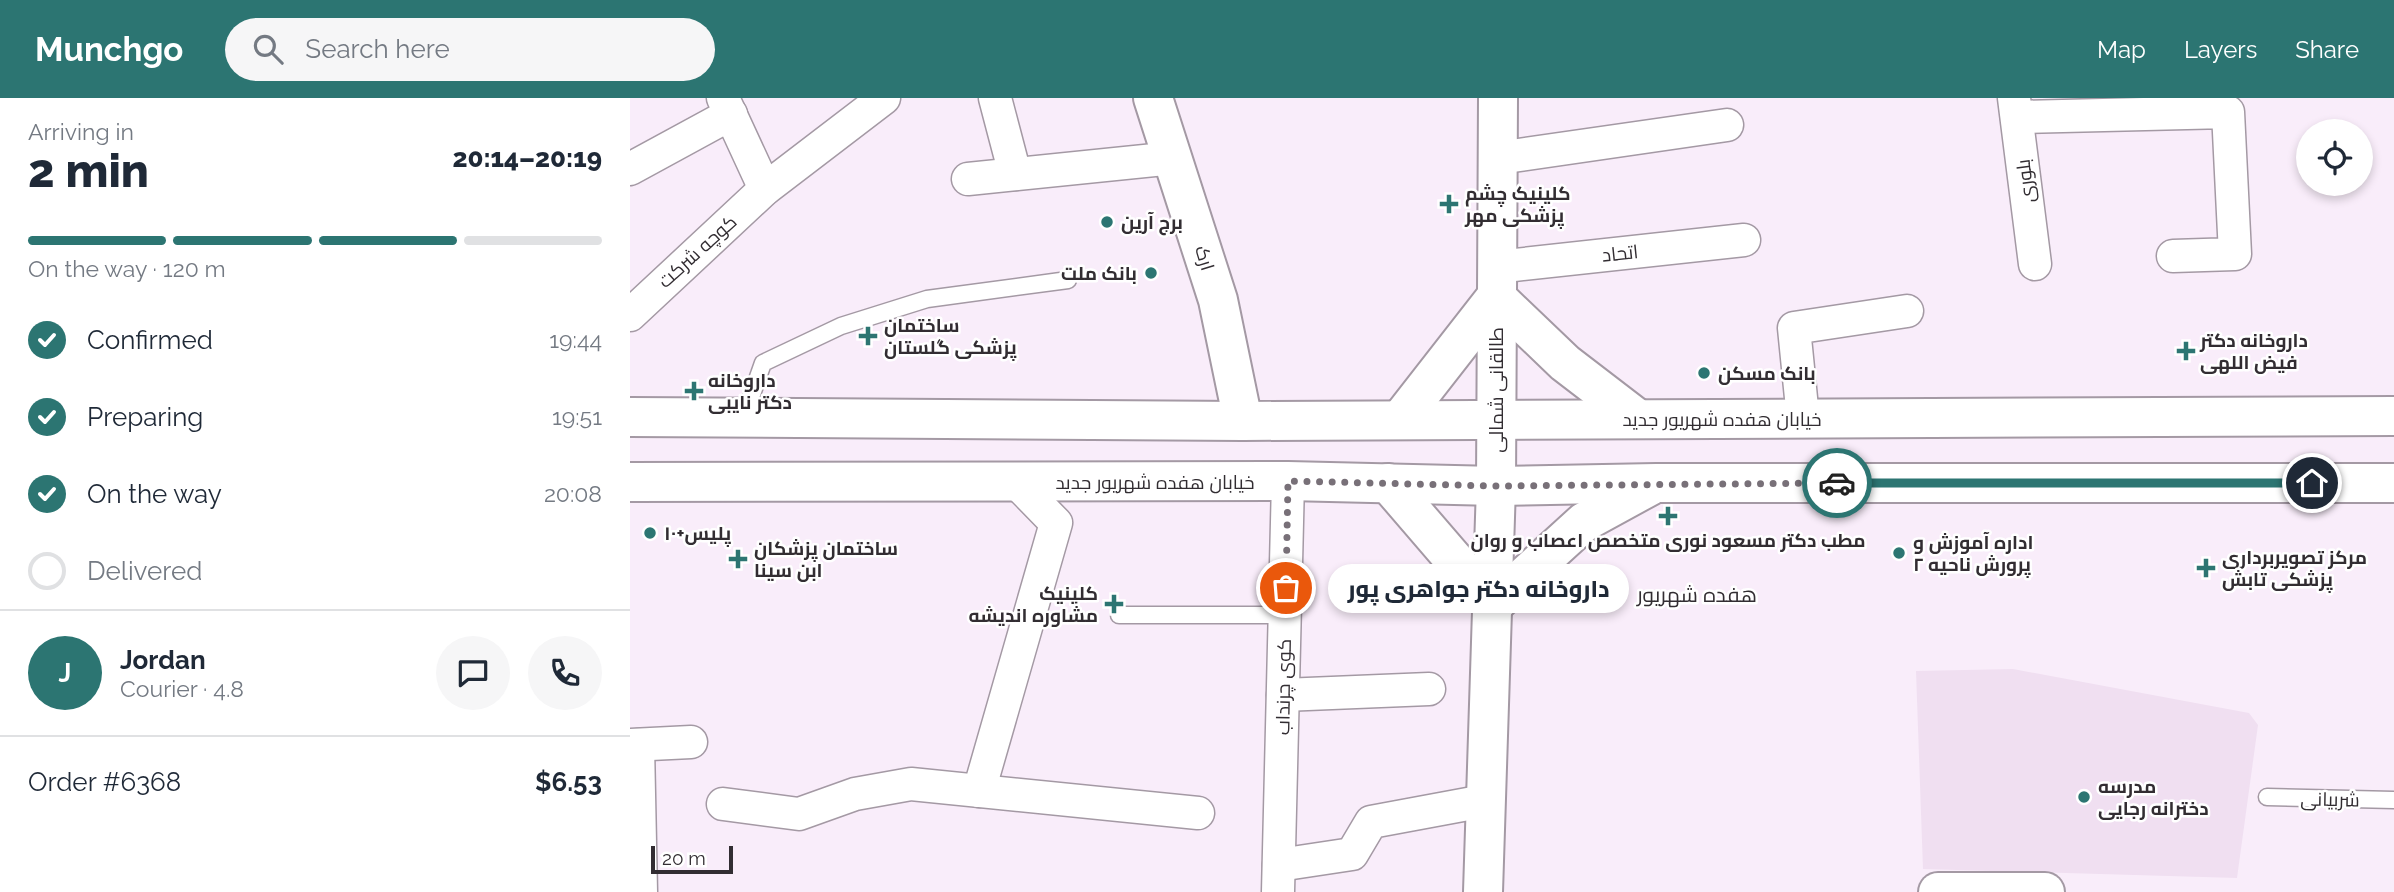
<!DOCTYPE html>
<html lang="en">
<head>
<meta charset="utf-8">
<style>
  body { margin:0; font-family:Raleway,Cairo,sans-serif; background:#f6f6f7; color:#1f2937; height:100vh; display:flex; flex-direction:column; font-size:26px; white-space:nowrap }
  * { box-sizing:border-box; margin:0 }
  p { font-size:23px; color:#747a83 }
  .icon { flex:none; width:38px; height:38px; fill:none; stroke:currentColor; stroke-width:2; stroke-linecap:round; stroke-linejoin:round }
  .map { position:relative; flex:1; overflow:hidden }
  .sheet { display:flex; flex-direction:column; background:#fff; width:630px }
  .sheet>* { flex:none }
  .buttons { position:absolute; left:1666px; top:21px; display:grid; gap:14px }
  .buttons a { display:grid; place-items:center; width:77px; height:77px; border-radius:50%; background:#fff; box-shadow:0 4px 10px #0003; font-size:35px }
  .scale { position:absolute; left:21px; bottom:18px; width:82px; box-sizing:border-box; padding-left:7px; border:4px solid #322d32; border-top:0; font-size:19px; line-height:24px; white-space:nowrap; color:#322d32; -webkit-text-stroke:5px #fff; paint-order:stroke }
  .pin { position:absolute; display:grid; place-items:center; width:60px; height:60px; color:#fff; margin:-30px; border:4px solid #fff; border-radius:50%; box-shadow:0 2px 7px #0007 }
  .courier { position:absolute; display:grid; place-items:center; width:70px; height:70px; margin:-35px; border:5px solid #2c7572; border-radius:50%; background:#fff; color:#222; box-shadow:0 2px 9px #0007 }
  .bubble { position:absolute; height:49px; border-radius:24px; background:#fff; box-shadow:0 4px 10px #0003; font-size:23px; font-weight:800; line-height:49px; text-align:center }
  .overview em { font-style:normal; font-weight:800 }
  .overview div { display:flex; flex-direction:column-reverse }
  .overview { display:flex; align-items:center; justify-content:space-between; height:119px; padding:0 28px }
  h1 { font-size:46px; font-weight:800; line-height:52px }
  .bar { display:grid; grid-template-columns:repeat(4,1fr); gap:10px 7px; align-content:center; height:84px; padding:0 28px }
  .bar i { height:9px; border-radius:5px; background:#e0e1e3 }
  .bar .on { background:#2c7572 }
  .bar p { grid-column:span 4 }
  .line { display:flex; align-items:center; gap:18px; padding:0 28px; border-top:2px solid #e0e1e3 }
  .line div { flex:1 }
  .round { display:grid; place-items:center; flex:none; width:74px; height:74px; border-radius:37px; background:#f6f6f7 }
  ol { padding:0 28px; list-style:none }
  li { display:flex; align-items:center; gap:21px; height:77px }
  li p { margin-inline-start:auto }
  li .icon { padding:7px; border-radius:50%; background:#2c7572; color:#fff; stroke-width:4 }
  li:last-child { color:#747a83 }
  li i { width:38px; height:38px; border:4px solid #e0e1e3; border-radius:50% }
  header { display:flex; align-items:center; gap:42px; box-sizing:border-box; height:98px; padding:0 35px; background:#2c7572; color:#fff }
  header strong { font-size:33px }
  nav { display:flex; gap:38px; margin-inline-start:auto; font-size:24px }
  .search { width:490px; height:63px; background:#f6f6f7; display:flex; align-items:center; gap:18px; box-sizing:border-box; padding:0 24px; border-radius:38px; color:#747a83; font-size:26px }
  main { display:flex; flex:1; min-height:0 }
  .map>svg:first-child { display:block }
</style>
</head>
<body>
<header>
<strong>Munchgo</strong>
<div class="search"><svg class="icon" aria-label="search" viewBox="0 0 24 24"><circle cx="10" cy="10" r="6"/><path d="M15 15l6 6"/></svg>Search here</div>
<nav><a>Map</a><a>Layers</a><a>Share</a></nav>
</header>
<main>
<section class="sheet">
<div class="overview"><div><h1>2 min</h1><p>Arriving in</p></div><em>20:14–20:19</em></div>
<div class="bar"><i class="on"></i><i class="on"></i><i class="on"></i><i></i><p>On the way · 120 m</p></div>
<ol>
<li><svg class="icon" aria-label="check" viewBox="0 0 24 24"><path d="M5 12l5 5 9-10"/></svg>Confirmed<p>19:44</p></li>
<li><svg class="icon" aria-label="check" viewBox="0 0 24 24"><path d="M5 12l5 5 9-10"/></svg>Preparing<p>19:51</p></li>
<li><svg class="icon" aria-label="check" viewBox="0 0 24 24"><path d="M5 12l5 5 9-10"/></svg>On the way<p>20:08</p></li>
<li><i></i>Delivered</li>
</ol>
<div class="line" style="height:126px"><b class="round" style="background:#2c7572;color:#fff">J</b><div><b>Jordan</b><p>Courier · 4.8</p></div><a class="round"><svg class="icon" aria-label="chat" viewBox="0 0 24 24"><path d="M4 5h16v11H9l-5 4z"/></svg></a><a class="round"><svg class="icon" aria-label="phone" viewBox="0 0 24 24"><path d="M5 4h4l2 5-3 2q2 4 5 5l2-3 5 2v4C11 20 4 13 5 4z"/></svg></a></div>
<div class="line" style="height:91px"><div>Order #6368</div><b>$6.53</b></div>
</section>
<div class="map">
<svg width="1764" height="794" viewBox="0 0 1764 794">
  <rect width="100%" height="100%" fill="#f9edfa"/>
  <path fill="#f0dff1" d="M1383,571l236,44 9,12 -21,153 -314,-9 -7,-198z"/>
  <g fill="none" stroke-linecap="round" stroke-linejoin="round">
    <g stroke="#a499a4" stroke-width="19">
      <g id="service">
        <path d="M114,319l19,-54 78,-37 86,-27 141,-19"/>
        <path d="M489,517h166"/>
        <path d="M1637,699l127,3"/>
      </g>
    </g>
    <g stroke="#a499a4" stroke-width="35">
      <g id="minor">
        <path d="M93,0l42,91"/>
        <path d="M365,0l20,76"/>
        <path d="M1384,0l21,166"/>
        <path d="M1387,19l211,-5 7,142 -62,2"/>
        <path d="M868,60l229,-33"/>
        <path d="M0,71l101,-55"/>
        <path d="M338,81l206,-21"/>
        <path d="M866,169l248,-27"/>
        <path d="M0,217l135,-126 119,-91"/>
        <path d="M1173,320l-9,-90 113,-17"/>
        <path d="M653,597l146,-6"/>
        <path d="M0,647l61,-3"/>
        <path d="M8,647l3,147"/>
        <path d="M349,693l77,-268 -40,-41"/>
        <path d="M93,706l76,10 56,-20 56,-10 287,29"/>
        <path d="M649,767l73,-11 19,-32 113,-21"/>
        <path d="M648,794l10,-411"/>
      </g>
    </g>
    <g stroke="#a499a4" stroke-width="42">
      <path id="tertiary" d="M1308,794h107"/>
    </g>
    <g stroke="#a499a4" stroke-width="42">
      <path id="secondary" d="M523,0l65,202 25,121"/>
    </g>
    <g stroke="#a499a4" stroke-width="42">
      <g id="primary">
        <path d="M0,319l613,4 1151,-5"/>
        <path d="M770,322l96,-123 69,66 73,56"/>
        <path d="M0,384l658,-1 208,5 160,-3h738"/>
        <path d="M758,385l105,122 91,-83 66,-36"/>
        <path d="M853,794l13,-406 2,-388"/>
      </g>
    </g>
    <use href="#service" stroke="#fff" stroke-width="16"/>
    <use href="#minor" stroke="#fff" stroke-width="32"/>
    <use href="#tertiary" stroke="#fff" stroke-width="38"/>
    <use href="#secondary" stroke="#fff" stroke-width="38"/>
    <use href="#primary" stroke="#fff" stroke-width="38"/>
  </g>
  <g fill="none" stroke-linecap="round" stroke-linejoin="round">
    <path stroke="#787078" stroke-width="7" stroke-dasharray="0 12.6" d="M656,490l2,-107 208,5 341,-3"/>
    <path stroke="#2c7572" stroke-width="9" d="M1207,385h475"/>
  </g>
  <g fill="#2c7572" stroke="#fff" stroke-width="2.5">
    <path d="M815.5 95.5h7v7h7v7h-7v7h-7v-7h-7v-7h7z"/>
    <circle cx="477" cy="124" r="7"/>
    <circle cx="521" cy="175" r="7"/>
    <path d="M234.5 227.5h7v7h7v7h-7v7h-7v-7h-7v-7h7z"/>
    <path d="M1552.5 242.5h7v7h7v7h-7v7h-7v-7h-7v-7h7z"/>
    <circle cx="1074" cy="275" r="7"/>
    <path d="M60.5 282.5h7v7h7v7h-7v7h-7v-7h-7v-7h7z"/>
    <path d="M1034.5 407.5h7v7h7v7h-7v7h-7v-7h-7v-7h7z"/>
    <circle cx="20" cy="435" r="7"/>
    <circle cx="1269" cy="455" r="7"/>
    <path d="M104.5 450.5h7v7h7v7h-7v7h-7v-7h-7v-7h7z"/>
    <path d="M1572.5 459.5h7v7h7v7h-7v7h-7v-7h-7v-7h7z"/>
    <path d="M480.5 495.5h7v7h7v7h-7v7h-7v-7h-7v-7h7z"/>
    <circle cx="1454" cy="699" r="7"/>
  </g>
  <g text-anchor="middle" stroke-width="5" stroke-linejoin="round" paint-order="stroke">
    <g font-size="19" fill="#322d32" stroke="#fff">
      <text transform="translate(1395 83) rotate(-97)" y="7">بلوری</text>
      <text transform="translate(67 153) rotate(-42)" y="7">کوچه شرکت</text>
      <text transform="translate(990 155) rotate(-6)" y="7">اتحاد</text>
      <text transform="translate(575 160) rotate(73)" y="7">ارک</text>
      <text transform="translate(866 292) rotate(-90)" y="7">طالقانی شمالی</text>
      <text x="1092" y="328">خیابان هفده شهریور جدید</text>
      <text x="525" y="391">خیابان هفده شهریور جدید</text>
      <text transform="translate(653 589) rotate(-89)" y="7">کوی چرنداب</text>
      <text transform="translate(1700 701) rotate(1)" y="7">شربیانی</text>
    </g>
    <g font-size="19" font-weight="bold" fill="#322d32" stroke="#fff" text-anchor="start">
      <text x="835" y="102">کلینیک چشم<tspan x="835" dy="22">پزشکی مهر</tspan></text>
      <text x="491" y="131">برج آرین</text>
      <text x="507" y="182" text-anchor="end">بانک ملت</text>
      <text x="254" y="234">ساختمان<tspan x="254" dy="22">پزشکی گلستان</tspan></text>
      <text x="1570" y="249">داروخانه دکتر<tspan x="1570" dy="22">فیض اللهی</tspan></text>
      <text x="1088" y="282">بانک مسکن</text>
      <text x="78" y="289">داروخانه<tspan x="78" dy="22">دکتر نایبی</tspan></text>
      <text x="34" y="442">پلیس+۱۰</text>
      <text x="1038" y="449" text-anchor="middle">مطب دکتر مسعود نوری متخصص اعصاب و روان</text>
      <text x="1283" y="451">اداره آموزش و<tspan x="1283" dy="22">پرورش ناحیه ۲</tspan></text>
      <text x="124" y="457">ساختمان پزشکان<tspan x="124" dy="22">ابن سینا</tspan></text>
      <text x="1592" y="466">مرکز تصویربرداری<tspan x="1592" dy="22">پزشکی تابش</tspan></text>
      <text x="468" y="502" text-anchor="end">کلینیک<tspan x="468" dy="22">مشاوره اندیشه</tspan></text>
      <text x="1468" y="695">مدرسه<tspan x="1468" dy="22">دخترانه رجایی</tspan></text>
    </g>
    <g font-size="21" fill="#322d32" stroke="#fff">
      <text x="1067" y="504">هفده شهریور</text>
    </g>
  </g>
</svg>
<div class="buttons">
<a><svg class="icon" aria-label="locate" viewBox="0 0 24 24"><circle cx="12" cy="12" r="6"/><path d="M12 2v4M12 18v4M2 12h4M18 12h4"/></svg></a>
</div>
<div class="scale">20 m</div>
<div class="pin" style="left:656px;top:490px;background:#ea580c"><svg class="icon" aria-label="bag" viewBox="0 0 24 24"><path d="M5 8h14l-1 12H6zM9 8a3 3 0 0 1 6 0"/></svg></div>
<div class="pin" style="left:1682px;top:385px;background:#1f2937"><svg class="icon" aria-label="home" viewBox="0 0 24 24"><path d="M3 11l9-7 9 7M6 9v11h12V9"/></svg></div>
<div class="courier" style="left:1207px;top:385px"><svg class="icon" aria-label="car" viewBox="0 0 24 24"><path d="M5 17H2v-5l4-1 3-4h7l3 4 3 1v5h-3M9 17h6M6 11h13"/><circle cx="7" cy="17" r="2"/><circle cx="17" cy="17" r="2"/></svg></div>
<div class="bubble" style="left:698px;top:466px;width:301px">داروخانه دکتر جواهری پور</div>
</div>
</main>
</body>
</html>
